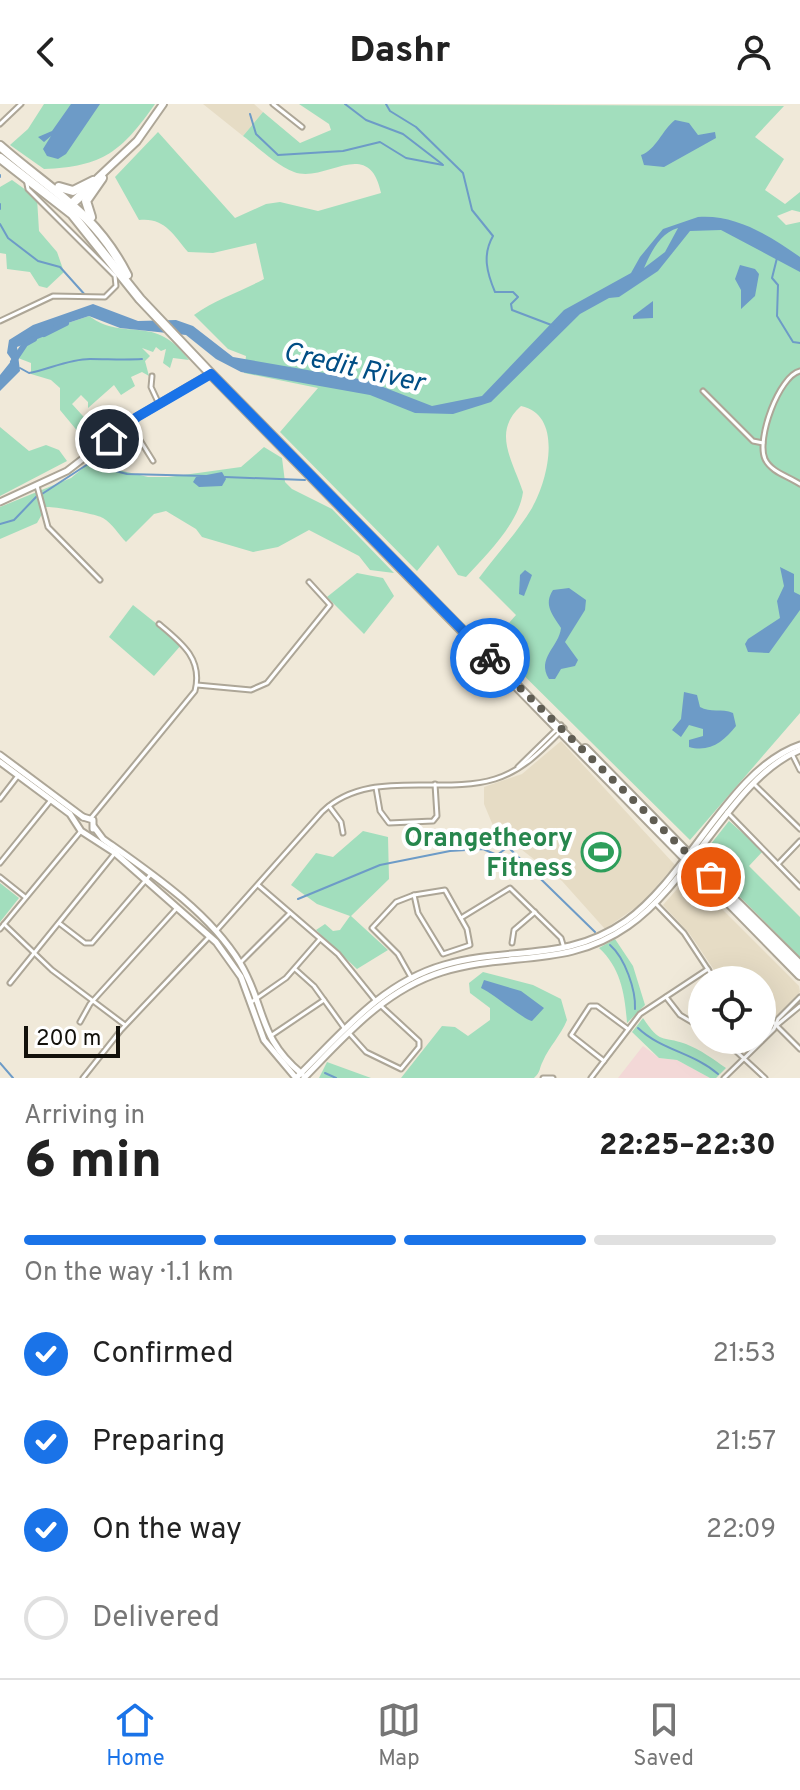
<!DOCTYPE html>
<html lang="en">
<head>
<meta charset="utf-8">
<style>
  body { margin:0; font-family:Overpass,sans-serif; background:#f6f6f6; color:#222; height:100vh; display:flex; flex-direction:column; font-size:30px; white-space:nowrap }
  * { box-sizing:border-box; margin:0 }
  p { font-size:26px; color:#767676 }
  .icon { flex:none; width:44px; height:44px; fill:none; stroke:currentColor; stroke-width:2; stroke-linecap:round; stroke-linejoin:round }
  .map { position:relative; height:974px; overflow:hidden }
  .side { display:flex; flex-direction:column; background:#fff; flex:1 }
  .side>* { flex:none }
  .buttons { position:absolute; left:688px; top:862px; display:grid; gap:16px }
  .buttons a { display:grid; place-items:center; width:88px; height:88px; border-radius:50%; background:#fff; box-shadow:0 8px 32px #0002; font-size:40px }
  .scale { position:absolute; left:24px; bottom:20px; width:96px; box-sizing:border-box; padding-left:8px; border:4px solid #13110b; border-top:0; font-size:22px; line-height:28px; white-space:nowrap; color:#13110b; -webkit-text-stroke:6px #fff; paint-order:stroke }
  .pin { position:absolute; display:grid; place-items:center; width:68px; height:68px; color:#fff; margin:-34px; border:4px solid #fff; border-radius:50%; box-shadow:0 2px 8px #0007 }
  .courier { position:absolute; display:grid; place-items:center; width:80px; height:80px; margin:-40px; border:6px solid #1a73e8; border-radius:50%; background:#fff; color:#222; box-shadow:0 2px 10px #0007 }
  .head em { font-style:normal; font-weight:800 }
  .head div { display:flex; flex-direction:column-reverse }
  .head { display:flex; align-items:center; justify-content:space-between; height:136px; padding:0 24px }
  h1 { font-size:52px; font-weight:800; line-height:60px }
  .bar { display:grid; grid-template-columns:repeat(4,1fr); gap:12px 8px; align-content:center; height:96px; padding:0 24px }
  .bar i { height:10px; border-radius:6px; background:#e0e0e0 }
  .bar .on { background:#1a73e8 }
  .bar p { grid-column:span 4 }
  ol { padding:0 24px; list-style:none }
  li { display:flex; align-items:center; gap:24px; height:88px }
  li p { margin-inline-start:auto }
  li .icon { padding:8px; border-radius:50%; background:#1a73e8; color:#fff; stroke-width:4 }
  li:last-child { color:#767676 }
  li i { width:44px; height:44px; border:4px solid #e0e0e0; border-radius:50% }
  header { display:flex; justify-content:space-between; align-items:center; height:104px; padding:0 24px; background:#fff; font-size:36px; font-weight:800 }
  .dock { display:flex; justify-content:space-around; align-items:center; height:112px; border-top:2px solid #e0e0e0; background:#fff; font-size:22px; color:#767676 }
  .dock a { display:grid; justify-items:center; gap:4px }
  .dock .on { color:#1a73e8 }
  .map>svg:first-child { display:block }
</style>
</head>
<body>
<header><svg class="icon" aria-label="back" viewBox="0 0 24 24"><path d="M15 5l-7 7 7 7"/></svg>Dashr<svg class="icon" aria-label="person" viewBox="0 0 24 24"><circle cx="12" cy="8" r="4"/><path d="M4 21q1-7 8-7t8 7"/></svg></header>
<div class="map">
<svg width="800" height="974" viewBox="0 0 800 974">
  <rect width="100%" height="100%" fill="#f0e9d9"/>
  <g fill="#e6dcc5">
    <path d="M203,0h51l9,8 -20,24z"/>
    <path d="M561,637l114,124 -33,38 -37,26 -43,-48 -68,-53 -10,-24v-17l38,-13z"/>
    <path d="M686,775h6l107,107 1,6 -24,25 -14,-12v-25h-41l-32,-47 -26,-28z"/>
  </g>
  <path fill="#f3d8d7" d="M643,942l16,12 18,2 33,18h-92z"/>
  <g fill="#a2debd">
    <path d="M44,0h111c-33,47 -52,63 -111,65l-34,-24 18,-16z"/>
    <path d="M299,0l485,2 -29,31 29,22 -19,31 20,14 15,-12v20l-8,-2 -15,6 9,9 14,-3v491l-110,127 -199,-197 25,-28 -37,-37c17,-23 38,-45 53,-70 16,-28 32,-93 -11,-102 -29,26 -9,53 2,86 -4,31 -36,62 -57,85l-8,-2 -20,-30 -21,26 -137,-139 38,-44 -74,-15 2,-17 -18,-7 -34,-34c22,-16 46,-23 70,-36l-8,-36 -43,10 -25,-1c-15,-18 -24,-35 -49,-32l-24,-43 43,-45 77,86 31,-14 14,-2 38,9 63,-18c-12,-58 -56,-9 -87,-21 -18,-7 -36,-25 -51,-36l20,-24 37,31 31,-13 -2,-6z"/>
    <path d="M12,76l25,18 2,33 18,21 7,20 -17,16 -8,-2 -9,-14 -23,-3 -1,-15 -6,-1v-66z"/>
    <path d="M89,212c37,27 65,-4 100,44l-16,-2 -3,10 -7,-5 3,-14 -5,2 -5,-4 -3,5 -11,-4 8,8 -5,5 4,15 -7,-4 -11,5 4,9 -14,9 -7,-10 -26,23v-6l-7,-7 -9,9 30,33 -13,8 -29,-35v-22l-9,-8 -20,-6v-11l-13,-5 -3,-7 38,-23z"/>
    <path d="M0,323l29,24 17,-6 13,5 8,11 -67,35z"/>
    <path d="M264,343l18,11 3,24 7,7 40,20 62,64 -24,-3 -11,-14 -50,-26 -31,17 -25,5 -51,-15 -6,-8 -30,-18 -12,3 -28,28c-7,-7 -14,-19 -23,-24 -6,-4 -51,-12 -57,-11l-9,16 -37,16v-32l71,-29 18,-15 59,14h21l72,-10z"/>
    <path d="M357,469l26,5 11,18 -30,38 -37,-37z"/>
    <path d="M133,501l49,39 -28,32 -45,-39z"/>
    <path d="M729,717l34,30 -14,15 51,51v40l-96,-96 -1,-7z"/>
    <path d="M363,727l25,6 1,42 -38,37 37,34 -31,19 -41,-39 9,-6 8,7 7,-1 10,-14 -33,-12 -26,-19 25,-32 17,4z"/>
    <path d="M0,779l19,15 -19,24z"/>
    <path d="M615,835l18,27 12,39 -18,18c-2,-28 -6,-55 -28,-75z"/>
    <path d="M483,868l50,13 28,14 6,21c-6,15 -18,27 -24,41 -4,7 -2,11 -9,17h-133l41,-52 13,1 13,9 22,-16v-12l-20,-15 -1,-10z"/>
    <path d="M643,914c18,27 18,17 43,26 15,6 27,15 40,24l-10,10h-6l-33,-18 -18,-2 -27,-26z"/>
    <path d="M327,958l44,16h-52z"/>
  </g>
  <g fill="#6d9bc7" fill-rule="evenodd">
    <path d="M71,0h29l-34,50 -8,5 -11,-3 -4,-7 8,-13 -7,6 -6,-5 14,-6z"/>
    <path d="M675,16l14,3 9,12 17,-3 1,6 -52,29 -20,-2 -3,-10c15,-5 21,-25 34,-35z"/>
    <path d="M698,113c38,-3 72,19 102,40v15l-79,-42 -31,1 -32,40 -39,26 -10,1 -29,16 -89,88 -38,12 -38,-1 -45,-18 -129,-23 -25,-13 -30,-24 -66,-7 -31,-12 -36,12 -8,8 -28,11 3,24 -20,20v-16l12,-15 -5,-7 2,-13 24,-15 60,-21 45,17 38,-1 17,6 40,31 132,23 67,26 50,-10 82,-86 67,-37 9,-16 23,-28zM678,124l-13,24 -21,16c7,-16 16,-35 34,-40z"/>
    <path d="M740,161l15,4 4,5 -4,22 -14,13v-19l-6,-11z"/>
    <path d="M653,197v17l-20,1v-3z"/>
    <path d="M222,368l4,7 -4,7 -23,1 -6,-5 3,-5z"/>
    <path d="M780,463l14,7v18l6,3v15l-31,43 -21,-1 -3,-8 3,-5 32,-21 -3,-17 7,-15z"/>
    <path d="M525,466l7,5 -8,21 -5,-2 1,-19z"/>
    <path d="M569,484l17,12 -1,10 -20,32 13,18 -3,6 -14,3 -6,10h-6c-13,-21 10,-32 12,-51 -8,-13 -18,-23 -8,-38z"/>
    <path d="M684,588l13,3 3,12c10,6 22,1 33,6l3,13c-12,15 -26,27 -47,21v-7l14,-4v-7l-14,-4 -8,12 -9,-7 9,-11z"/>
    <path d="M484,876l37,11 23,17 -12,13c-8,-1 -38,-27 -51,-33z"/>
  </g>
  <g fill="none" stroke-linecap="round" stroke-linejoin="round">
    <g stroke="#6d9bc7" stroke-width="2">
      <path d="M345,0l21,16 37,14 39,30"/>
      <path d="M386,0l4,7 26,16 47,46 9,37 21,26c-11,19 -6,37 2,56h18l5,5 -7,7 1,6 42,16"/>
      <path d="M250,10l6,20 22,21 65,-4 37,-9 26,16 37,7"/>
      <path d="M0,71v2"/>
      <path d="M0,100v5"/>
      <path d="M0,120l8,14 30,23 22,6 26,29"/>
      <path d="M777,154l-5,20 6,7 -1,31 16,26 7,1"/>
      <path d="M20,264l9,5c18,-3 40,-14 61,-14 18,0 35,1 52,0"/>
      <path d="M225,373l80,3"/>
      <path d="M42,390l46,-30 39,10 79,2"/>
      <path d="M0,420l14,-4 23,-24"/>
      <path d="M298,795l82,-34 70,-14 33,-2 14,6 11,-8 87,85"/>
      <path d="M610,841c15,13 26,45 25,64"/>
      <path d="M638,924c23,22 56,25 80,46"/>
      <path d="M0,959l13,15"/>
      <path d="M325,969l11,5"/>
    </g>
    <g stroke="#6d9bc7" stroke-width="6">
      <path d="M44,230l22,-11"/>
      <path d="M13,258l12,-18 9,-5"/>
    </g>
    <g stroke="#ada697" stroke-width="7">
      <g id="minor">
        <path d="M273,0l29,23"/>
        <path d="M0,20l21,-20"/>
        <path d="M0,217l53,-25 52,1 11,-11 -1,-10 -87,-87 -2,-10"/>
        <path d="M800,267c-21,5 -44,68 -35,88 6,13 23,17 35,25"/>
        <path d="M152,272l-1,11 7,15"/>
        <path d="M703,287l50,50 10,2"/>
        <path d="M130,320l23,37"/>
        <path d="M37,382l11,41 52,53"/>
        <path d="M197,581l54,5 16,-7 63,-78 -21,-23"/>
        <path d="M793,652l7,14"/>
        <path d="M518,663l43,-42"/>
        <path d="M754,680l46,45"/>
        <path d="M376,684l4,23 9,12 44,-2 4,-5 -2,-32"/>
        <path d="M0,695l17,-22"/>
        <path d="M329,702l12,16 2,11"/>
        <path d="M727,708l73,75"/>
        <path d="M91,714l104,-127c8,-32 -13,-48 -36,-67"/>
        <path d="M0,759l51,-63"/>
        <path d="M778,760l22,-23"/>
        <path d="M0,773l25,20"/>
        <path d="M258,781l80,69 37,46"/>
        <path d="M445,786l22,39 3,16 -27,9 -25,-41 -4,-18z"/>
        <path d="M656,800l28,29 31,47"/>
        <path d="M461,814l49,-30 51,50 3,10"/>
        <path d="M59,819l26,20h7l59,-69"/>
        <path d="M4,820l48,46 73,55"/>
        <path d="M0,825l81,-98"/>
        <path d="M217,826l105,-118c46,-45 118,-16 173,-33 29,-9 48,-30 69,-51"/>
        <path d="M512,839l2,-13 21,-18"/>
        <path d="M240,859l50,-50"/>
        <path d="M295,865l19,17 31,43"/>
        <path d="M412,875l-14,-25 -26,-26 24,-26 18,-7"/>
        <path d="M10,879l105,-130"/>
        <path d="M666,893l14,18 22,13"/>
        <path d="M250,899l36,-25 34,-39"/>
        <path d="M762,907l38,38"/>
        <path d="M80,918l10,-18 86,-95"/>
        <path d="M777,921l23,-19"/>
        <path d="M349,929l17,19 35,17 18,-22v-6l-39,-36"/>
        <path d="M272,931l52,-35"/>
        <path d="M724,936l41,38"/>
        <path d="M604,957l-33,-26 19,-29h7l31,23"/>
        <path d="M83,974l38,-48 87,-92"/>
        <path d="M543,974h10"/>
        <path d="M591,974l49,-64 68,-45"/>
        <path d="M724,974l50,-49 4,-10 22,-22"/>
      </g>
    </g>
    <g stroke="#ada697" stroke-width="9">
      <g id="tertiary">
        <path d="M0,398l67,-31 70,-54 73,-43"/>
        <path d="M0,651l83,62"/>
        <path d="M0,658l70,52 11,17 34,22 101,89 25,35 23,63 32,38"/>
        <path d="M83,713l10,3v9"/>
        <path d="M94,723l9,12c48,34 106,73 137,124 26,43 17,74 62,111"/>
        <path d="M296,974c45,-44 85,-95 148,-113 65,-19 122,-2 182,-44 63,-45 105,-153 174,-176"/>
        <path d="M304,974c41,-42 80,-88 138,-106 66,-21 125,-3 186,-46 64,-44 106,-150 172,-176"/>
      </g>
    </g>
    <g stroke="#ada697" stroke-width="10">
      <g id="secondary">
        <path d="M68,102l69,-65 26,-37"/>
        <path d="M71,102l18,-16"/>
      </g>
    </g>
    <g stroke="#ada697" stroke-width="12">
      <g id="primary">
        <path d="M0,42c50,44 95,66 127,129"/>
        <path d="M0,54l72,56 68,85 71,75 589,601"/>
        <path d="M59,83l14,4 20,-10"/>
        <path d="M91,113l-5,-16 16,-23"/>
        <path d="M585,645l100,102"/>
        <path d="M720,782l80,79"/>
      </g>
    </g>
    <use href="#minor" stroke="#fff" stroke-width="3"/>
    <use href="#tertiary" stroke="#fff" stroke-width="5"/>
    <use href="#secondary" stroke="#fff" stroke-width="6"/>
    <use href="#primary" stroke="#fff" stroke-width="8"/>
  </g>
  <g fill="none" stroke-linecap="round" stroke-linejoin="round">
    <path stroke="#605d53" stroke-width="8" stroke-dasharray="0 14.4" d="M490,554l221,219"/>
    <path stroke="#1a73e8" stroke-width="10" d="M109,335l28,-22 74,-43 279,284"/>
  </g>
  <defs>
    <g id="stadium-ring" transform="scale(2)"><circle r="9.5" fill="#fff" stroke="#2e9e5b" stroke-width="1.5"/><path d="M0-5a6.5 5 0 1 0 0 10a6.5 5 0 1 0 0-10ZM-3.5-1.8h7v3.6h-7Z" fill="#2e9e5b"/></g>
  </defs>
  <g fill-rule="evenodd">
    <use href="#stadium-ring" x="601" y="748"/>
  </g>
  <g text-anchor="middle" stroke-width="8" stroke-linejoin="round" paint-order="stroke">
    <g font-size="26" font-weight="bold" fill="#27864d" stroke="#fff" text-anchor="end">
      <text x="573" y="742">Orangetheory<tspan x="573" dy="30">Fitness</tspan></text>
    </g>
    <g font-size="28" font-style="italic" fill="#014e85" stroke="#fff">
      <text transform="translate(354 262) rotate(13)" y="10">Credit River</text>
    </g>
  </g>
</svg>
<div class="buttons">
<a><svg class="icon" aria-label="locate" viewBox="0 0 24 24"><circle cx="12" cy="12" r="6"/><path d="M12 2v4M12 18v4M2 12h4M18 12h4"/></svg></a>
</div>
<div class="scale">200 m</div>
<div class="pin" style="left:711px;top:773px;background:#ea580c"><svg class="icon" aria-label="bag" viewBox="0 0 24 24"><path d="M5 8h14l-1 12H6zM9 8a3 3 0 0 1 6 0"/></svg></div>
<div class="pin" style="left:109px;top:335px;background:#1f2937"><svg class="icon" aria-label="home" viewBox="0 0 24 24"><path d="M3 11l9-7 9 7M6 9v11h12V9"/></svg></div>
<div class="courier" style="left:490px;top:554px"><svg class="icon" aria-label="bike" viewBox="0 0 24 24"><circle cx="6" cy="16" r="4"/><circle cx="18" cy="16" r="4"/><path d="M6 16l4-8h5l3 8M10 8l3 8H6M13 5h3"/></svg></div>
</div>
<section class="side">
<div class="head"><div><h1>6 min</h1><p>Arriving in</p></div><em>22:25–22:30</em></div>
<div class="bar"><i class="on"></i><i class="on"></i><i class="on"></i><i></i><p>On the way · 1.1 km</p></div>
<ol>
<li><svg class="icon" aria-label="check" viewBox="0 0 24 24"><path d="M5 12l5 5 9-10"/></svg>Confirmed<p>21:53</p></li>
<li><svg class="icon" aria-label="check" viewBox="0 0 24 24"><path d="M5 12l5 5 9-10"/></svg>Preparing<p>21:57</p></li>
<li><svg class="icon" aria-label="check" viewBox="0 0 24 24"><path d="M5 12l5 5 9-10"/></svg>On the way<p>22:09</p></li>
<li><i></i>Delivered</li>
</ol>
</section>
<nav class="dock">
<a class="on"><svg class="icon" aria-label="home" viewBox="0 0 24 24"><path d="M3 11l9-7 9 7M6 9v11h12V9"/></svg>Home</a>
<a><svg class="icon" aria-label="map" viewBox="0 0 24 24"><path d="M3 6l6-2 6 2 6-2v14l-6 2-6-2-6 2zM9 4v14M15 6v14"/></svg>Map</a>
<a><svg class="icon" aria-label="saved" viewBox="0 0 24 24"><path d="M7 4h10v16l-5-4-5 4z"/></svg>Saved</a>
</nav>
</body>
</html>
